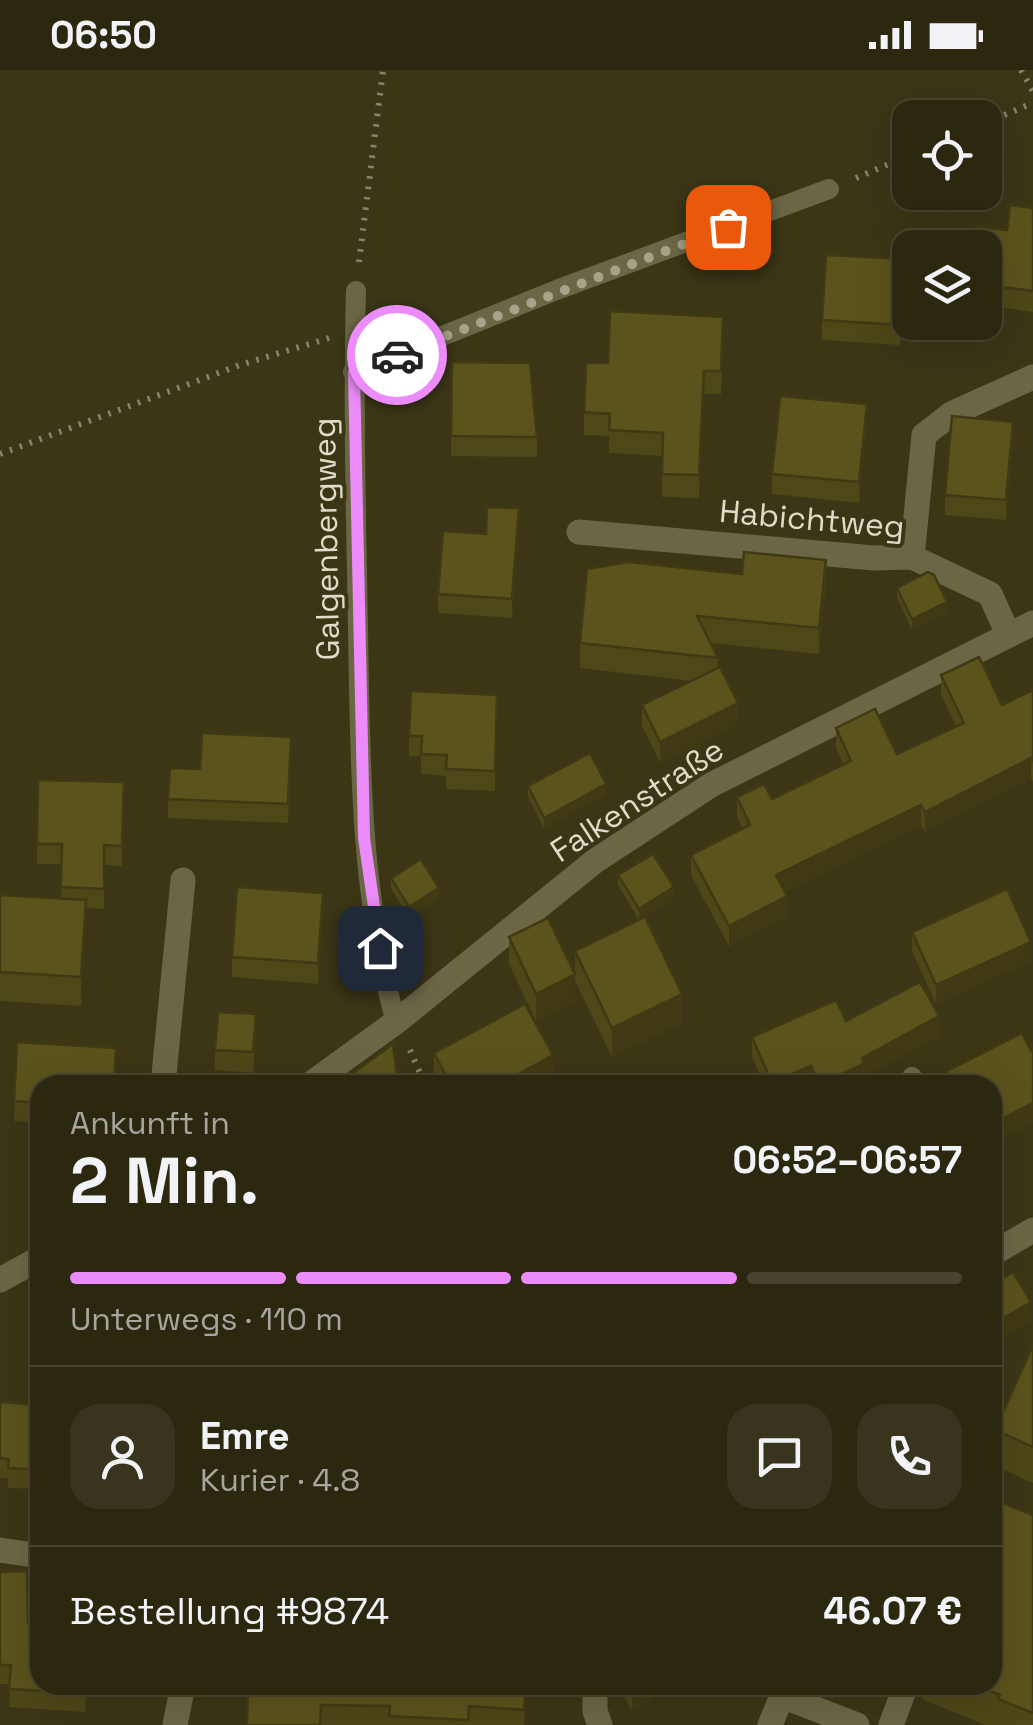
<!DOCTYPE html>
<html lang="de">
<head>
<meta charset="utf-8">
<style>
  body { margin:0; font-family:"Space Grotesk",sans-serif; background:#38341e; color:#f1f3f6; height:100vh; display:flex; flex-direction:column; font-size:38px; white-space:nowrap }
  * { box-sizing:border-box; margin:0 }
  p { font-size:32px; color:#a6a69f }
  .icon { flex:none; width:55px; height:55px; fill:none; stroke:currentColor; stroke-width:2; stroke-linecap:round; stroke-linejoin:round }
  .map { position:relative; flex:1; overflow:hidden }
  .side { position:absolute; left:30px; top:1005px; width:972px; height:620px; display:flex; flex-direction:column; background:#2c2810; border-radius:30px; box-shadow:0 10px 40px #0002,0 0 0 2px #484430 }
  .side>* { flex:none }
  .tools { position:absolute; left:892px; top:30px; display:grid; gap:20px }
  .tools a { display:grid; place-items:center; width:110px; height:110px; border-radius:20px; background:#2c2810; box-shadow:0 10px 40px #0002,0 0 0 2px #484430; font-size:50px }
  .pin { position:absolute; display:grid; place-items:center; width:85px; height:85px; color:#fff; margin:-42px; border-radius:20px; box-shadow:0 5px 15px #0006 }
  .courier { position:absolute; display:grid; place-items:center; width:100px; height:100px; margin:-50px; border:8px solid #ec8cfa; border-radius:50%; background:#fff; color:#222; box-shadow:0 2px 12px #0007 }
  .summary em { font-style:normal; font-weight:700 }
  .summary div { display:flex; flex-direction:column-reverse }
  .summary { display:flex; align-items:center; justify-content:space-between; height:170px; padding:0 40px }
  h1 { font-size:65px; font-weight:700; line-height:75px }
  .bar { display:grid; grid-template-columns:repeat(4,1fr); gap:15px 10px; align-content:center; height:120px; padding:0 40px }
  .bar i { height:12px; border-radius:8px; background:#484430 }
  .bar .on { background:#ec8cfa }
  .bar p { grid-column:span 4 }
  .line { display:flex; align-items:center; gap:25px; padding:0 40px; border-top:2px solid #484430 }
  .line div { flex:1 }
  .round { display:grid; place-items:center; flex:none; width:105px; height:105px; border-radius:30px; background:#38341e }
  .status { display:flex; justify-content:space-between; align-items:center; height:70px; padding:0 50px; background:#2c2810; direction:ltr }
  .status svg { height:28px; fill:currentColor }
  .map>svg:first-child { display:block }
</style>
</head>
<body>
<div class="status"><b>06:50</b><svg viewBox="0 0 49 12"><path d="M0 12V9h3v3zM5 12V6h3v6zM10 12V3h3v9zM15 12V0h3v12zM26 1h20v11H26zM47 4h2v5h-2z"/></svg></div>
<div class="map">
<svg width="1033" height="1655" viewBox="0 0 1033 1655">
  <rect width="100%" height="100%" fill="#3b3616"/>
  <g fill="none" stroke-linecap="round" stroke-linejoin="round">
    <g stroke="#87846a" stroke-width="6" stroke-dasharray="2.5 8" stroke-linecap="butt">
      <path d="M1021,0l12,21"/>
      <path d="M985,53l48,-20"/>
      <path d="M856,108l54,-23"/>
      <path d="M359,192l24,-192"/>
      <path d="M0,384l240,-89 89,-27"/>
      <path d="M410,980l15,35"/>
    </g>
    <g stroke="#6b6746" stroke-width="20">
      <path d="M356,221c-3,112 0,224 2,336 2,132 2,268 38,395"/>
      <path d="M353,302l206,-83 270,-100"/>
      <path d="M912,1007l4,8"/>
    </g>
    <g stroke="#6b6746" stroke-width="25">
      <path d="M579,462l295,26 38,-1 78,37 18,40"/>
      <path d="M912,487l12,-122 27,-21 82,-37"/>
      <path d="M163,1015l20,-205"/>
      <path d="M309,1015l87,-63 199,-161 116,-76 322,-162"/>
      <path d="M992,1184l41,-24"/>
      <path d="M0,1210l40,-22"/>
      <path d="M0,1480l40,6"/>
      <path d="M595,1615v26l5,14"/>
      <path d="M175,1655l8,-40"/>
      <path d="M770,1655l12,-29 75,29"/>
      <path d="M891,1655l15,-40"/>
    </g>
  </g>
  <g fill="#4e4718">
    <path d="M1033,138v104l-48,-7v-57z"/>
    <path d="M904,210l-4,65 -78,-5v-20z"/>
    <path d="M723,270l-2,54h-17l-5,104 -37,-1v-41l-53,-3v-17l-25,-1v-23l24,-49z"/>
    <path d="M452,292l85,75v20l-86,-1z"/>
    <path d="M867,355l-8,78 -87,-9v-20z"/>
    <path d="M1013,372l-7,78 -61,-5v-20z"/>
    <path d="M519,457l-7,91 -74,-5v-19l48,-60z"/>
    <path d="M826,515l-7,69 -108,-11 7,15v10l20,55 -78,39 -18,-36v-21l50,-24 -112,-13v-25z"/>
    <path d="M897,518l50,25 -35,17 -15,-32z"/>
    <path d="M941,605l61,30 31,-15v92l-2,-4 -106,54 -4,-7 -136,66 2,25 -58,30 -38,-71v-20l52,-26 -6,-12v-20l35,2 72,-34 -8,-17v-20l61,26 59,-28 -15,-31z"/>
    <path d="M497,625l-2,96 -49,-2v-13l-25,-2v-18h-12v-20z"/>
    <path d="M291,686l-3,67 -120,-5v-19l32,-30z"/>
    <path d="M38,710l86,2 -2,84 -18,-1v44l-18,-1 -5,98 -81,-5v-106l61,4 1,-35h-25z"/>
    <path d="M528,716l78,9 -62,33 -16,-31z"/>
    <path d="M618,805l56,23 -35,22 -21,-35z"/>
    <path d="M391,808l48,20 -30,20 -18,-30z"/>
    <path d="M323,844l-5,70 -86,-7v-20z"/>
    <path d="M912,862l119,29 -95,43 -24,-53z"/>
    <path d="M509,867l66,37v-23l107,72 -70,34 -37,-76v20l-39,20 -27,-57z"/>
    <path d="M846,951l93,15 -75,41v7l-2,1h-98l-12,-28v-20z"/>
    <path d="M256,964l-3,39 -38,-3v-20z"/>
    <path d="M17,972l99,6 -1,37h-75v38l-26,-2z"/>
    <path d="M1031,981l2,72 -41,21v-59h-45v-14z"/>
    <path d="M434,983l119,22 -18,10h-95l-6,-11z"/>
    <path d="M36,1213h4v97l-6,-1z"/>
    <path d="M1033,1275v138l-38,-17v-36z"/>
    <path d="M0,1332l40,3v84l-32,-1v-10h-8z"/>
    <path d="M1033,1445v210h-48l-63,-26v-14h70z"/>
    <path d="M0,1502l28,50 12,63h47l-2,27 -76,-5 1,-23h-10z"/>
    <path d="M307,1615h220l-3,40h-277l60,-38z"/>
    <path d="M617,1615h58l-43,26z"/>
  </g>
  <g fill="#403a14">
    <path d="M904,189v21l-4,65v-20z"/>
    <path d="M704,301v23l-5,104v-23z"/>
    <path d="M867,334v21l-8,78v-21z"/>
    <path d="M1013,352v20l-7,78v-20z"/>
    <path d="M519,438v19l-7,91v-19z"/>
    <path d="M826,490v25l-7,69v-26z"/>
    <path d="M947,532v11l-35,17v-11z"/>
    <path d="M738,633v20l-78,39v-20z"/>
    <path d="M1031,688v20l-106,54v-20z"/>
    <path d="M606,714v11l-62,33v-10z"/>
    <path d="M921,735v20l-145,70v-20z"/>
    <path d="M674,817v11l-35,22v-11z"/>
    <path d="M439,818v10l-30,20v-11z"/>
    <path d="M323,823v21l-5,70v-21z"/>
    <path d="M787,826v20l-58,30v-20z"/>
    <path d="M86,830v29l-5,77v-29z"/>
    <path d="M1031,872v19l-95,43v-19z"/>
    <path d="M575,904v27l-39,20v-27z"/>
    <path d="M682,924v29l-70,34v-29z"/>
    <path d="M939,946v20l-75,41v7l-45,1 43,-27z"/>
    <path d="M553,985v20l-18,10h-36z"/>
    <path d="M811,996v19h-39v-2z"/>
    <path d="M1033,1033v20l-41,21v-20z"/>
    <path d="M1031,1232v20l-39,23v-20z"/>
    <path d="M632,1615h43l-43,26z"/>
  </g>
  <g fill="#5b531c" stroke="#403a14" stroke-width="2.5">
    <path d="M1010,135l23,3v83l-48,-6v-37h-13l3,-22 32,4z"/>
    <path d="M826,185l78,4 -4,66 -78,-5z"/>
    <path d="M610,241l113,6 -2,54h-17l-5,104 -37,-1 1,-41 -54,-3 1,-16 -26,-2 2,-49h22z"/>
    <path d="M452,292l78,1 7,74 -86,-1z"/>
    <path d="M780,326l87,8 -8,78 -87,-8z"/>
    <path d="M952,346l61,6 -7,78 -61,-5z"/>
    <path d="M487,437l32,1 -7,91 -74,-5 5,-63 43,3z"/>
    <path d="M744,482l82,8 -7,68 -122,-12 21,42 -138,-15 7,-74 42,-7 113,12z"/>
    <path d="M928,502l6,3 13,27 -35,17 -15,-31z"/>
    <path d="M979,587l23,48 31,-15v72l-2,-4 -106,54 -4,-7 -145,70 11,21 -58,30 -38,-71 59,-30 -13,-28 27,-13 8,15 79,-38 -15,-33 39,-19 22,45 67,-31 -23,-48z"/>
    <path d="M720,597l18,36 -78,39 -18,-37z"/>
    <path d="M411,621l86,4 -2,76 -49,-2 1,-14 -26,-1 1,-18h-13z"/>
    <path d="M202,663l89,4 -3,67 -120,-5 2,-31 30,1z"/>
    <path d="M590,683l16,31 -62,34 -16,-32z"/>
    <path d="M38,710l86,2 -2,64 -18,-1v44l-43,-2 1,-43h-25z"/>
    <path d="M653,784l21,33 -35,22 -21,-34z"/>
    <path d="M421,789l18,29 -30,19 -18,-29z"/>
    <path d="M237,817l86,6 -5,70 -86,-6z"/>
    <path d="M1007,819l24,53 -95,43 -24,-53z"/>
    <path d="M0,825l86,5 -5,77 -81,-5z"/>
    <path d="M645,847l37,77 -70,34 -37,-77z"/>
    <path d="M548,848l27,56 -39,20 -27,-57z"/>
    <path d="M920,912l19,34 -77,42 2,6 -45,20 -8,-18 -39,17 -20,-46 84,-37 10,21z"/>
    <path d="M525,934l28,51 -54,30h-48l-17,-32z"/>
    <path d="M218,942l38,2 -3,38 -38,-2z"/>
    <path d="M1022,963l9,18 2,-2v54l-41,21v-39h-37l-8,-14z"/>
    <path d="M17,972l99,6 -2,37h-74v18l-26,-2z"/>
    <path d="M393,974l5,41h-62z"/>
    <path d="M1013,1202l18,30 -39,23v-40z"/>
    <path d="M36,1213h4v77h-6z"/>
    <path d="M1033,1275v102l-38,-17z"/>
    <path d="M0,1332l40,3v65l-32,-2 1,-9 -9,-1z"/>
    <path d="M992,1429l41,16v198l-35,-14 2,-4 -26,-10h18z"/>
    <path d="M27,1501l1,51h12v63h46l-1,8 -76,-4 2,-24h-11v-93z"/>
    <path d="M307,1615h219l-2,25 -55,-4 -1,14 -79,-4 1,-10 -69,-1 -1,20h-73l1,-39 59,1z"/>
  </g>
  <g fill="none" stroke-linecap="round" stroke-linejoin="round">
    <path stroke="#a6a38b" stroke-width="10" stroke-dasharray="0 18" d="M397,285l331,-128"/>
    <path stroke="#ec8cfa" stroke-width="12" d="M380,878l-16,-110 -10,-466 43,-17"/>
  </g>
  <g text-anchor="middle" stroke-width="8" stroke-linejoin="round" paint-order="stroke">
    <g font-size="32" fill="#dfddca" stroke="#3b3616">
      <text transform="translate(812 449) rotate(5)" y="11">Habichtweg</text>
      <text transform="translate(326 469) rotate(-91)" y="11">Galgenbergweg</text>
      <text transform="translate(637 730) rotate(-33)" y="11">Falkenstraße</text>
    </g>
  </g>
</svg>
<div class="tools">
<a><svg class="icon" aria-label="locate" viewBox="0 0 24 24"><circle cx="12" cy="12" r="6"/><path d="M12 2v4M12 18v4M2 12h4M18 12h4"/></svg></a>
<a><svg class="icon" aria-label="layers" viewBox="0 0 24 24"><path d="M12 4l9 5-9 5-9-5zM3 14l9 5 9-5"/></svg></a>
</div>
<div class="pin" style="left:728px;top:157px;background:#ea580c"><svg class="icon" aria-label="bag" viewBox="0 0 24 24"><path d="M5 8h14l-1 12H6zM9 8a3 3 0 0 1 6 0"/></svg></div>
<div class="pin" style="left:380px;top:878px;background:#1f2937"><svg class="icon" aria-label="home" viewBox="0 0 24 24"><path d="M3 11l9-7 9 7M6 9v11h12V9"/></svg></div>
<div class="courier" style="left:397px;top:285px"><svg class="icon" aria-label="car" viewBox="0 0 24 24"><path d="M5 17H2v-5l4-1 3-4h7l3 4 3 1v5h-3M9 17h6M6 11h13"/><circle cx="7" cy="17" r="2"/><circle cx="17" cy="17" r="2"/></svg></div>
<section class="side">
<div class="summary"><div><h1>2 Min.</h1><p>Ankunft in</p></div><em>06:52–06:57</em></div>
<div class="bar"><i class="on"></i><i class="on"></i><i class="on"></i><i></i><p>Unterwegs · 110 m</p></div>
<div class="line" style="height:180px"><a class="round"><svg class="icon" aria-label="person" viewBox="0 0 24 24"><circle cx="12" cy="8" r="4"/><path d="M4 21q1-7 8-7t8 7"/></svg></a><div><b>Emre</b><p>Kurier · 4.8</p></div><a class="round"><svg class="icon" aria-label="chat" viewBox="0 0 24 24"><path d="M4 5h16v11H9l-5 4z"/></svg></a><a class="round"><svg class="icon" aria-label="phone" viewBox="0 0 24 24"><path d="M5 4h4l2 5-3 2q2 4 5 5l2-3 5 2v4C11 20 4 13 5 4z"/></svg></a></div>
<div class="line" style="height:130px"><div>Bestellung #9874</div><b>46.07 €</b></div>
</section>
</div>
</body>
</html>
